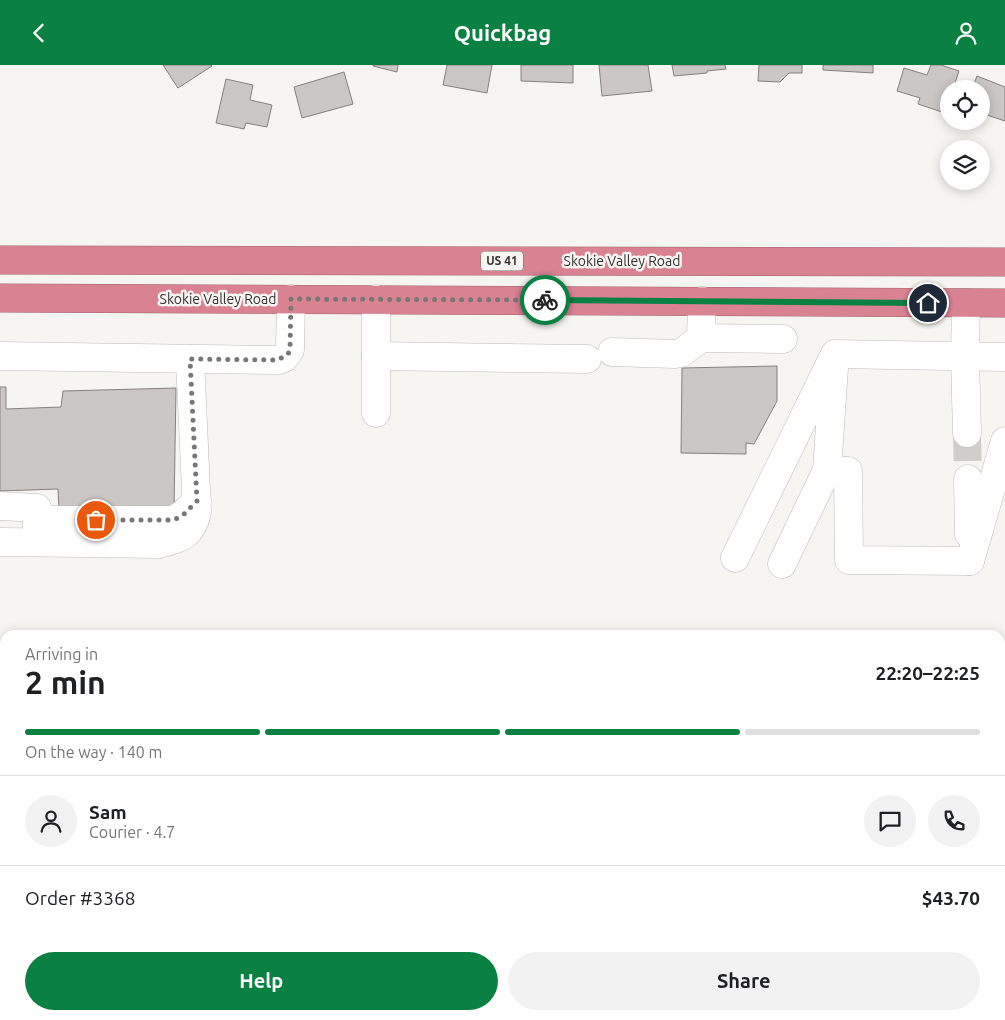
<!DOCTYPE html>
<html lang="en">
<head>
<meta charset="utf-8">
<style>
  body { margin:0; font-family:Ubuntu,sans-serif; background:#f2f2f2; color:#202124; height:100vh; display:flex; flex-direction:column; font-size:19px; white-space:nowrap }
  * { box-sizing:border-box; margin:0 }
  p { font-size:16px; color:#757577 }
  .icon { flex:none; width:28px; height:28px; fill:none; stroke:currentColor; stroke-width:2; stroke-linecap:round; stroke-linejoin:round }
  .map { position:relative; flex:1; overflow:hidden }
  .side { position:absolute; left:0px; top:565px; width:1005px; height:390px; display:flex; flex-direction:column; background:#fff; border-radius:15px 15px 0 0; box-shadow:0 2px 12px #0003 }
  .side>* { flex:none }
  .fabs { position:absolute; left:940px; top:15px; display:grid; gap:10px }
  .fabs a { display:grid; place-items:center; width:50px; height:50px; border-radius:50%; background:#fff; box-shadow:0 2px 12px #0003; font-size:25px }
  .pin { position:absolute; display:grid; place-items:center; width:42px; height:42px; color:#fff; margin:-21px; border:2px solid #fff; border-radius:50%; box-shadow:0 1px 5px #0007 }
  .courier { position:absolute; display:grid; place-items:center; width:50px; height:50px; margin:-25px; border:4px solid #0b8043; border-radius:50%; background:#fff; color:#222; box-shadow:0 1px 6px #0007 }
  .summary em { font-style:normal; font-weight:600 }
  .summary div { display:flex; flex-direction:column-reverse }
  .summary { display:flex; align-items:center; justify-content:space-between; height:85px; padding:0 25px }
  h1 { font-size:32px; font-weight:600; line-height:38px }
  .bar { display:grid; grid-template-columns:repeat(4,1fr); gap:8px 5px; align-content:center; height:60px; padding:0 25px }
  .bar i { height:6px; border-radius:4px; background:#e0e0e0 }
  .bar .current { background:#0b8043 }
  .bar p { grid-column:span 4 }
  .line { display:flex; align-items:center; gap:12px; padding:0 25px; border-top:1px solid #e0e0e0 }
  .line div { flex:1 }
  .round { display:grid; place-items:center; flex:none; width:52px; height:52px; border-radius:26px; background:#f2f2f2 }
  .button { display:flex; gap:10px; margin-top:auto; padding:10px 25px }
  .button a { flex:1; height:58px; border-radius:30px; background:#0b8043; color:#fff; font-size:20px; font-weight:600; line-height:58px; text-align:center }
  .button a+a { background:#f2f2f2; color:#202124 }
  header { display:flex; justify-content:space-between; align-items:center; height:65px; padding:0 25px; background:#0b8043; color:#fff; font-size:22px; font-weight:600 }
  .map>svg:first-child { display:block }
</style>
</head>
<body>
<header><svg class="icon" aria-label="back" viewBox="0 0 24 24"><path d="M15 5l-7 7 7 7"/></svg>Quickbag<svg class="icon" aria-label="person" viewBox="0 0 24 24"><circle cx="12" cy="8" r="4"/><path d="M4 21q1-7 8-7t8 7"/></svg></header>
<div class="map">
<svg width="1005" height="955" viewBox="0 0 1005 955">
  <rect width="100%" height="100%" fill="#f7f5f1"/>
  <path fill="#c8cca7" d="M0,703h5v247h995v-244l5,3v246h-1005z"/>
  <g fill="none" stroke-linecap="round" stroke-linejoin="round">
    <path stroke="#76869e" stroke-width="5.5" d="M372,955l1,-5"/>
  </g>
  <g fill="#cbc7c5" stroke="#85817f">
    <path d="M163,0h48l1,1 -34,22z"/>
    <path d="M373,0h25l-1,7 -24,-6z"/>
    <path d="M447,0h45l-5,28 -44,-8z"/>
    <path d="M521,0h52v18l-52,-2z"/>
    <path d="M599,0h49l4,26 -50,5z"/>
    <path d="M672,0h53l1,4 -19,2v2l-33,3z"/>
    <path d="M759,0h43v8h-13l-9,9 -22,-1z"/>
    <path d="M823,0h50v8l-50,-3z"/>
    <path d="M931,0h10l18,6 -6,18h-4v14l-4,10 -27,-9 2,-6 -23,-7 7,-23 23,7z"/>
    <path d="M344,7l9,32 -51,14 -8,-31z"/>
    <path d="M977,11l28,11v34l-24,-8v-24h-9z"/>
    <path d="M226,14l27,6 -3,15 22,5 -5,22 -21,-4 -2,6 -28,-6z"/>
    <path d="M777,301v35l-23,43 -8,-1v11l-65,-1 1,-85z"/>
    <path d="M0,322h6v22l55,-2 2,-16 113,-3 -2,122 -115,1 -1,-22 -58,2z"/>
  </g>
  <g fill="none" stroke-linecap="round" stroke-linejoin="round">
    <path stroke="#d0cecb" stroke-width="28" stroke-dasharray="28 14" stroke-linecap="butt" d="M967,368l1,46"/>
    <g stroke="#bebbb8" stroke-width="29">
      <g id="minor">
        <path d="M376,234v114"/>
        <path d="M702,236l-1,37 82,1"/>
        <path d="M966,238l-1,54 2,76"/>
        <path d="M612,287l63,2 6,-1 20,-15"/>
        <path d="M0,291l279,4 5,-2 6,-8 1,-51"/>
        <path d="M376,291l211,3"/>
        <path d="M834,303l-7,102 21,1 1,89 121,1"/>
        <path d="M968,414l1,55"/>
        <path d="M0,441l37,2v24"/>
        <path d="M37,455h137l9,-6 14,-13"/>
        <path d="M0,477l159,2c22,-6 33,-8 38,-32l-7,-153"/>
        <path d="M735,493l100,-204 170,3"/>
        <path d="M970,496l35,-120"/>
        <path d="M782,499l45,-94"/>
      </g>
    </g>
    <g stroke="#9f6670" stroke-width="29">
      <g id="highway">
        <path d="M0,195l1005,2"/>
        <path d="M0,233l1005,5"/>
      </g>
    </g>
    <g stroke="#959491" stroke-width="3" stroke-dasharray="5 2.5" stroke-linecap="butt">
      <path d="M0,598h5"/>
      <path d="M1000,600h5"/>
      <path d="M1000,791h5"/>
      <path d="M0,817l5,4"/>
      <path d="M1000,924l5,-12"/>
      <path d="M403,950l8,5"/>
      <path d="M817,950l3,5"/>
      <path d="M0,951l5,-5"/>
      <path d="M251,955l4,-5"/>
      <path d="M635,955l5,-5"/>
      <path d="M971,955l4,-5"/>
    </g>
    <use href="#minor" stroke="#fff" stroke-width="28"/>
    <use href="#highway" stroke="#d88292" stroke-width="28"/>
    <g stroke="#908f8c" stroke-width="5.5">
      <g id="rail">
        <path d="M0,659h5"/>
        <path d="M1000,665h5"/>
        <path d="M0,670h5"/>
        <path d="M1000,675h5"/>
      </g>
    </g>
    <use href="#rail" stroke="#f7f5f1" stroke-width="4" stroke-dasharray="11" stroke-linecap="butt"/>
  </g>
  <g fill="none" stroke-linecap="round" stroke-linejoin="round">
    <path stroke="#787775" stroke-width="5" stroke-dasharray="0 9" d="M96,455h78l10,-6 13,-13 -7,-142 88,1 10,-6 2,-4 1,-51 254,1"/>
    <path stroke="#0b8043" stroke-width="6" d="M545,235l383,3"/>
  </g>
  <g text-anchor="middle" stroke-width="5" stroke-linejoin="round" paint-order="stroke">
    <rect fill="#f7f5f1" stroke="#6e6d6b" stroke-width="1" x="481" y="186.5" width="42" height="19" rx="4"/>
    <g font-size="12" font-weight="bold" fill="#343332">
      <text x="502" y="200">US 41</text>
    </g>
    <g font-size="14" fill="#343332" stroke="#f7f5f1">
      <text x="622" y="201">Skokie Valley Road</text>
      <text x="218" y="239">Skokie Valley Road</text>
    </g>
  </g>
</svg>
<div class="fabs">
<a><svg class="icon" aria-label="locate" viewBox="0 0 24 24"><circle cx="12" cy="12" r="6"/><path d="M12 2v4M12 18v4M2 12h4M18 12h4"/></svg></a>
<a><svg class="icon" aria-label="layers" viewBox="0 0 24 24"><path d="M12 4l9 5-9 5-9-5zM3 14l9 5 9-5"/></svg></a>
</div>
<div class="pin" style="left:96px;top:455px;background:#ea580c"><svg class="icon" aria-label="bag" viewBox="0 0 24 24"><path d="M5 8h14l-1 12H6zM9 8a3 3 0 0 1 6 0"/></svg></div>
<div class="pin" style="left:928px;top:238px;background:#1f2937"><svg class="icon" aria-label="home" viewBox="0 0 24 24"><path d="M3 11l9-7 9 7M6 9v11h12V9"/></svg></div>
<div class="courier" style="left:545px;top:235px"><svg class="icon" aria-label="bike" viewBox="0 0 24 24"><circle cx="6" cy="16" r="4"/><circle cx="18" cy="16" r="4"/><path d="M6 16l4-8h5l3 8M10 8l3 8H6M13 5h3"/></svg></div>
<section class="side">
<div class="summary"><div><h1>2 min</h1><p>Arriving in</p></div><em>22:20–22:25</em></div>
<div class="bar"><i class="current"></i><i class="current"></i><i class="current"></i><i></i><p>On the way · 140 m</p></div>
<div class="line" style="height:90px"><a class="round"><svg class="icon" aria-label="person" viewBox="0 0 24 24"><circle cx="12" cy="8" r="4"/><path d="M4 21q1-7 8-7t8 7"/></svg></a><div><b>Sam</b><p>Courier · 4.7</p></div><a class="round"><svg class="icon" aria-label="chat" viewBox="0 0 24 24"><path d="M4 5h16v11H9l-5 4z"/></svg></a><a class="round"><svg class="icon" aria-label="phone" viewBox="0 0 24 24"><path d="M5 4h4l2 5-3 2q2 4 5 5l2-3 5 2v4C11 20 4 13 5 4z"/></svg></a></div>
<div class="line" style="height:65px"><div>Order #3368</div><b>$43.70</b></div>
<div class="button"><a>Help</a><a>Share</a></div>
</section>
</div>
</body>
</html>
